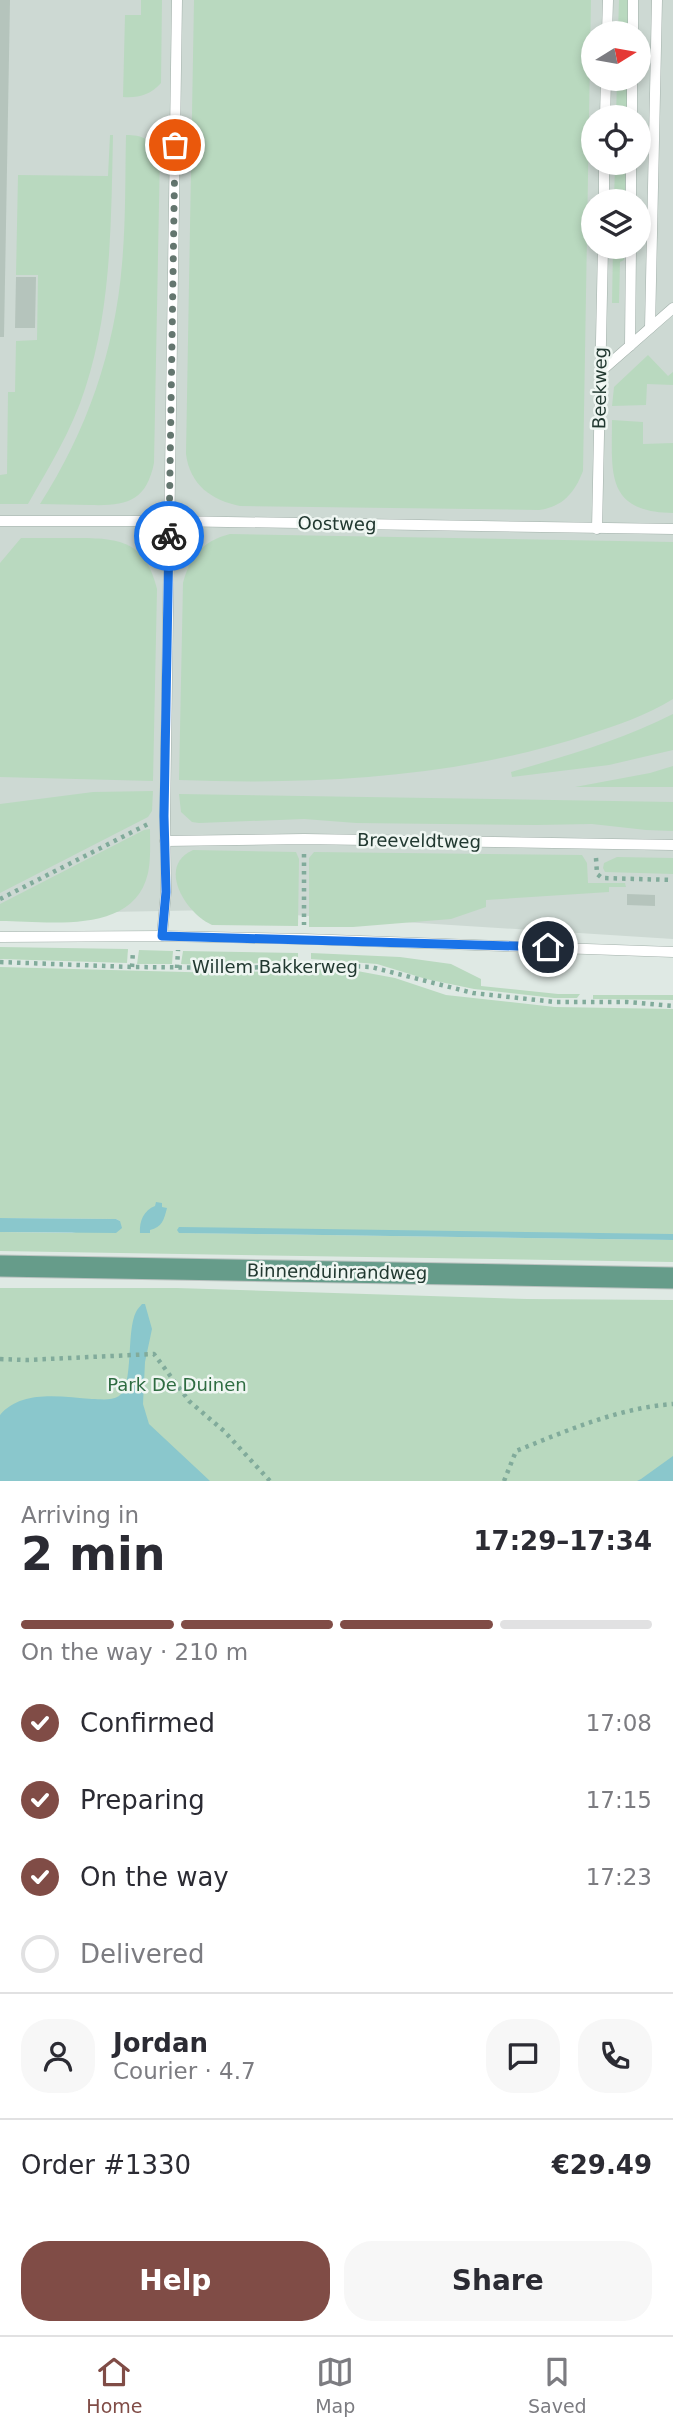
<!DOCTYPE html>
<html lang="en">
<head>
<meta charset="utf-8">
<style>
  body { margin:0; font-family:"DejaVu Sans",sans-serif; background:#f7f7f7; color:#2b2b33; height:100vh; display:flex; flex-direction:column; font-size:26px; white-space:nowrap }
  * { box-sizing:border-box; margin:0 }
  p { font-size:23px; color:#7c7c81 }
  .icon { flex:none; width:38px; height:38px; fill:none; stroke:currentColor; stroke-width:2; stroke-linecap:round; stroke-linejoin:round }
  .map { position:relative; height:1481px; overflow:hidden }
  .drawer { display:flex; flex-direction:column; background:#fff; flex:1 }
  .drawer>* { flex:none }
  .needle { width:46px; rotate:79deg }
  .fabs { position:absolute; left:581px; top:21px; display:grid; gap:14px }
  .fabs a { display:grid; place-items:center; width:70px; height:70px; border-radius:50%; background:#fff; box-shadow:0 4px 10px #0003; font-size:35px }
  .pin { position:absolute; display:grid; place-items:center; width:60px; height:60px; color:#fff; margin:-30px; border:4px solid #fff; border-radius:50%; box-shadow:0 2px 7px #0007 }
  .courier { position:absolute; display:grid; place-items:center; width:70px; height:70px; margin:-35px; border:5px solid #1a73e8; border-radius:50%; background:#fff; color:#222; box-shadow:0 2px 9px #0007 }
  .head em { font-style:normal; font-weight:700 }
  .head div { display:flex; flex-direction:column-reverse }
  .head { display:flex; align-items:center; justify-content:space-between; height:119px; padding:0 21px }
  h1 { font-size:46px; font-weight:700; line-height:52px }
  .bar { display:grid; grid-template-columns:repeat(4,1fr); gap:10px 7px; align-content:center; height:84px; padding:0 21px }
  .bar i { height:9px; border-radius:5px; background:#e1e1e2 }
  .bar .selected { background:#804c46 }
  .bar p { grid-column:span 4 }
  .line { display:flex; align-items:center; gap:18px; padding:0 21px; border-top:2px solid #e1e1e2 }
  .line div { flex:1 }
  .round { display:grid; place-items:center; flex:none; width:74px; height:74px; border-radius:28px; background:#f7f7f7 }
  ol { padding:0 21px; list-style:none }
  li { display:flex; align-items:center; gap:21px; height:77px }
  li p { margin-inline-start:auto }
  li .icon { padding:7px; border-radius:50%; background:#804c46; color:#fff; stroke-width:4 }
  li:last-child { color:#7c7c81 }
  li i { width:38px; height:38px; border:4px solid #e1e1e2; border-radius:50% }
  .button { display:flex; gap:14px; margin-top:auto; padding:14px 21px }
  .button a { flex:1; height:80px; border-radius:28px; background:#804c46; color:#fff; font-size:28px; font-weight:700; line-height:80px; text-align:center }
  .button a+a { background:#f7f7f7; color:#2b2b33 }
  .dock { display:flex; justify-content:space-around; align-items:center; height:98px; border-top:2px solid #e1e1e2; background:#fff; font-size:19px; color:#7c7c81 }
  .dock a { display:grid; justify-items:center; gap:4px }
  .dock .selected { color:#804c46 }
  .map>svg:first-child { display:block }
</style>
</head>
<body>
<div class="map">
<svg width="673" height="1481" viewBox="0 0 673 1481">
  <rect width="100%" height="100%" fill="#dfe9e4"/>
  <path fill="#cdd9d3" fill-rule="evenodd" d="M0,0h673v939l-457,-29 -216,4zM593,33h46v46h-46zM593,117h46v46h-46zM593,201h46v46h-46z"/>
  <g fill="#b9d9bf">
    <path d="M141,0h21l-1,83c-11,12 -22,15 -38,14l2,-82h16z"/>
    <path d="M194,0h397l-8,471c-8,21 -20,36 -44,39l-299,-4c-29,-6 -50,-21 -54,-52z"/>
    <path d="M619,0h10l-1,33h-10z"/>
    <path d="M617,79h10v38h-11z"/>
    <path d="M110,135h3c-2,85 -1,172 -28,254 -13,41 -36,78 -57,115h-28v-29l7,-1 1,-82h7l1,-51 21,-1 1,-65h-22l2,-100 90,1z"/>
    <path d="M126,135c16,0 24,4 34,17l-6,311c-8,39 -28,43 -64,42 -17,0 -33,-1 -50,-1 47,-73 75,-154 82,-240 4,-43 3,-86 4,-129z"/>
    <path d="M615,163h11l-1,38h-11z"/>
    <path d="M613,247h11v13l-4,2 -1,41h-7z"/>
    <path d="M648,355l20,21 5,-4v13l-26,-1 -1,21 -34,1 2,-19z"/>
    <path d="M612,420l31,2v22l30,-1v70c-68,-1 -61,-40 -61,-93z"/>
    <path d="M230,534l443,8v157c-26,16 -55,26 -83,35 -132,44 -274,51 -411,46l4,-197c7,-26 19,-42 47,-49z"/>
    <path d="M21,538c18,0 36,0 55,0 44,0 69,3 81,51l-4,192 -153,-4v-214z"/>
    <path d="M673,714v36l-64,15 -97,12 -1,-5c55,-16 111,-32 162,-58z"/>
    <path d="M673,766v21h-98l75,-14z"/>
    <path d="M153,791l-1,20 -4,6 -148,76v-89l93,-12z"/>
    <path d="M179,794l494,8v29l-27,-1 -54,-6 -56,1 -180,-2 -52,-4 -105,4 -7,-1 -11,-10z"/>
    <path d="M150,829c0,14 1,30 -2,44 -14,63 -101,48 -148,48v-17l144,-74z"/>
    <path d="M193,850l103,2 3,7 -1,67 -86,-1c-26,-11 -56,-59 -19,-75z"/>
    <path d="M314,852l268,3 5,8 1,20h37l1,4h-17v5l-123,8v7l-35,12 -98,8h-44v-69z"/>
    <path d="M617,857l56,1v16l-68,-2 -2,-4 1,-5z"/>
    <path d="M0,947l128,2 -1,14 -127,-4z"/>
    <path d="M139,950l34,1 -1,13h-35z"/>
    <path d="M183,951l115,2v4l-3,3 -70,6 -44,-2z"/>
    <path d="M311,953l89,4 51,7 30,15v7l77,8h22l-3,4h-23l-80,-9 -48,-10 -49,-15 -66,-5z"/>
    <path d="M0,967l222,6 119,-5 54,10 51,17 109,12 118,2v225l-494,-1 494,7v22l-673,-11v-19l72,1 48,-12 -4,-2 -116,-1z"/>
    <path d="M593,995h80v5l-80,-1z"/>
    <path d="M0,1288h177l350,11 146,1v181h-673z"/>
  </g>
  <g fill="#8ac7cc">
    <path d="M156,1202l6,1v4l5,1c-3,12 -5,19 -17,22v3h-10c-1,-12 4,-23 15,-27z"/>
    <path d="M0,1218l116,1 4,2 2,7 -6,5 -116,-1z"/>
    <path d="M179,1227l494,7v6l-494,-7 -2,-3z"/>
    <path d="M142,1304h3l7,25 -7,33 -2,42 6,20 61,57h-210v-66c22,-26 62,-18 92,-16 8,0 19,2 27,-3 15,-10 7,-65 17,-84 1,-3 4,-5 6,-8z"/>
    <path d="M673,1456v25h-36l4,-2z"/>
  </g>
  <g fill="#b5c4bc">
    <path d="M0,0h10l-6,337h-4z"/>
    <path d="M16,277h20l-1,51h-20z"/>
    <path d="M627,894l28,1v11l-28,-1z"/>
  </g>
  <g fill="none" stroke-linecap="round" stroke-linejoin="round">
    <g stroke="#a2b0aa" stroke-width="11">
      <g id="lane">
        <path d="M607,33l1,-33"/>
        <path d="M633,33v-33"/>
        <path d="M605,117l1,-38"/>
        <path d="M632,117v-38"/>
        <path d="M604,201v-38"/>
        <path d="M631,201v-38"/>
        <path d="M650,328l7,-328"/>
        <path d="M630,346l1,-99"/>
        <path d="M600,372l73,-64"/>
        <path d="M0,521h169l504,8"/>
        <path d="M597,529l6,-282"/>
        <path d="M165,841l139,-2 369,6"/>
        <path d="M162,936l4,-44 -1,-76 12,-816"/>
        <path d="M0,937l162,-1 142,3 369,13"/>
      </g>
    </g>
    <g stroke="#bcc3c1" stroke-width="23">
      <path id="primary" d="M0,1266l673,12"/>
    </g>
    <g stroke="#81ab9b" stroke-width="4.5" stroke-dasharray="3.5 5" stroke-linecap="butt">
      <path d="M304,854v71"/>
      <path d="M596,858l1,16 5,4 71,2"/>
      <path d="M0,899l148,-75"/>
      <path d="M0,962l132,5 114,1 58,-4 67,3 102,26 82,9h72l46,4"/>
      <path d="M132,967l1,-16"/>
      <path d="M177,968l1,-18"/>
      <path d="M0,1359l27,1 127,-6 35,47 35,30 46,50"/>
      <path d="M504,1481l12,-30c50,-20 102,-43 157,-47"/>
    </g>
    <use href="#lane" stroke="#fff" stroke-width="10"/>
    <use href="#primary" stroke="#669c8a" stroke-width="21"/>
  </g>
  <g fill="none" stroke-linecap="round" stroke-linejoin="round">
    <path stroke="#64766f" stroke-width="7" stroke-dasharray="0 12.6" d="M169,536l6,-391"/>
    <path stroke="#1a73e8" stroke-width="9" d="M169,536l-5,280 2,76 -4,44 386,11"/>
  </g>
  <g text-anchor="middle" stroke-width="5" stroke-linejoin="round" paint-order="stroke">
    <g font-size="18" fill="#213830" stroke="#eff6f2">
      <text transform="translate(600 388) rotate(-89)" y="6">Beekweg</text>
      <text transform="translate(337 524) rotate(1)" y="6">Oostweg</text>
      <text transform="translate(419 841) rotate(1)" y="6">Breeveldtweg</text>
      <text x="275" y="973">Willem Bakkerweg</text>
      <text transform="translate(337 1272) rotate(1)" y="6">Binnenduinrandweg</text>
    </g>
    <g font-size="18" fill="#2e6c41" stroke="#eff6f2">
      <text x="177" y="1391">Park De Duinen</text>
    </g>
  </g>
</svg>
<div class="fabs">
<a><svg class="needle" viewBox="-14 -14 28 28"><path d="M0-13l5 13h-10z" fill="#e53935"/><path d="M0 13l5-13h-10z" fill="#7c7c81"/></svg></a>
<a><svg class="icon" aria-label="locate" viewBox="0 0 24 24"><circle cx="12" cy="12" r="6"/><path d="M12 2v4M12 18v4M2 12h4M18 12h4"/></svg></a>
<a><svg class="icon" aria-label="layers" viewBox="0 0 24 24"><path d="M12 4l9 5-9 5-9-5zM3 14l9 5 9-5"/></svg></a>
</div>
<div class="pin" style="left:175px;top:145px;background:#ea580c"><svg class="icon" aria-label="bag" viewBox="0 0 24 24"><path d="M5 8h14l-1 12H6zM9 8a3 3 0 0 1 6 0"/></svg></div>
<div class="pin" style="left:548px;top:947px;background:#1f2937"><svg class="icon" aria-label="home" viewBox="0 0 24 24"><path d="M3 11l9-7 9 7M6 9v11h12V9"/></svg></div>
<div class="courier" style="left:169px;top:536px"><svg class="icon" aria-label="bike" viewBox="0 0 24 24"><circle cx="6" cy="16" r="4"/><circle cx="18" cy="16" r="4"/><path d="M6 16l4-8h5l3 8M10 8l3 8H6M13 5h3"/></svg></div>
</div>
<section class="drawer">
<div class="head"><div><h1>2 min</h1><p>Arriving in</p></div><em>17:29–17:34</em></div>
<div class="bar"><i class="selected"></i><i class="selected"></i><i class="selected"></i><i></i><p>On the way · 210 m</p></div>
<ol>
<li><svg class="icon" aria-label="check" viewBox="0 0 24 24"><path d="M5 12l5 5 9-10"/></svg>Confirmed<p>17:08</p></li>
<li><svg class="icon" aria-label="check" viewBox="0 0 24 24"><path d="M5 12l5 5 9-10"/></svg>Preparing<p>17:15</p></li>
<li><svg class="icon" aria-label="check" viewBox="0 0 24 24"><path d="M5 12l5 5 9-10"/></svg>On the way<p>17:23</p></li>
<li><i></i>Delivered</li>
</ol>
<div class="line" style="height:126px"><a class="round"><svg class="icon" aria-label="person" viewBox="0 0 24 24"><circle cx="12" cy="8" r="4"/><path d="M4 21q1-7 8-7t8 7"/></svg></a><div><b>Jordan</b><p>Courier · 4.7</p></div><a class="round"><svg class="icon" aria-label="chat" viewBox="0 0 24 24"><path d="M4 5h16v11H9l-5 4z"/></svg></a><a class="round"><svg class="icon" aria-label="phone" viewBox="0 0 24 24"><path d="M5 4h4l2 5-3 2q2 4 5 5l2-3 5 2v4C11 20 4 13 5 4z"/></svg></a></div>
<div class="line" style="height:91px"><div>Order #1330</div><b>€29.49</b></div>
<div class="button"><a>Help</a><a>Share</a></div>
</section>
<nav class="dock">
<a class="selected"><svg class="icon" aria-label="home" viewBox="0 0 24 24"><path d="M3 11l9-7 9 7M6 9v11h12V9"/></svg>Home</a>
<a><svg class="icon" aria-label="map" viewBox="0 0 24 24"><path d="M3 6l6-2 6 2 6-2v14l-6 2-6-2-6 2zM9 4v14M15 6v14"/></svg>Map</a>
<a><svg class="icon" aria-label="saved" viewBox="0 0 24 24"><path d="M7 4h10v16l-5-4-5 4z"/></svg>Saved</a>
</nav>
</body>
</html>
